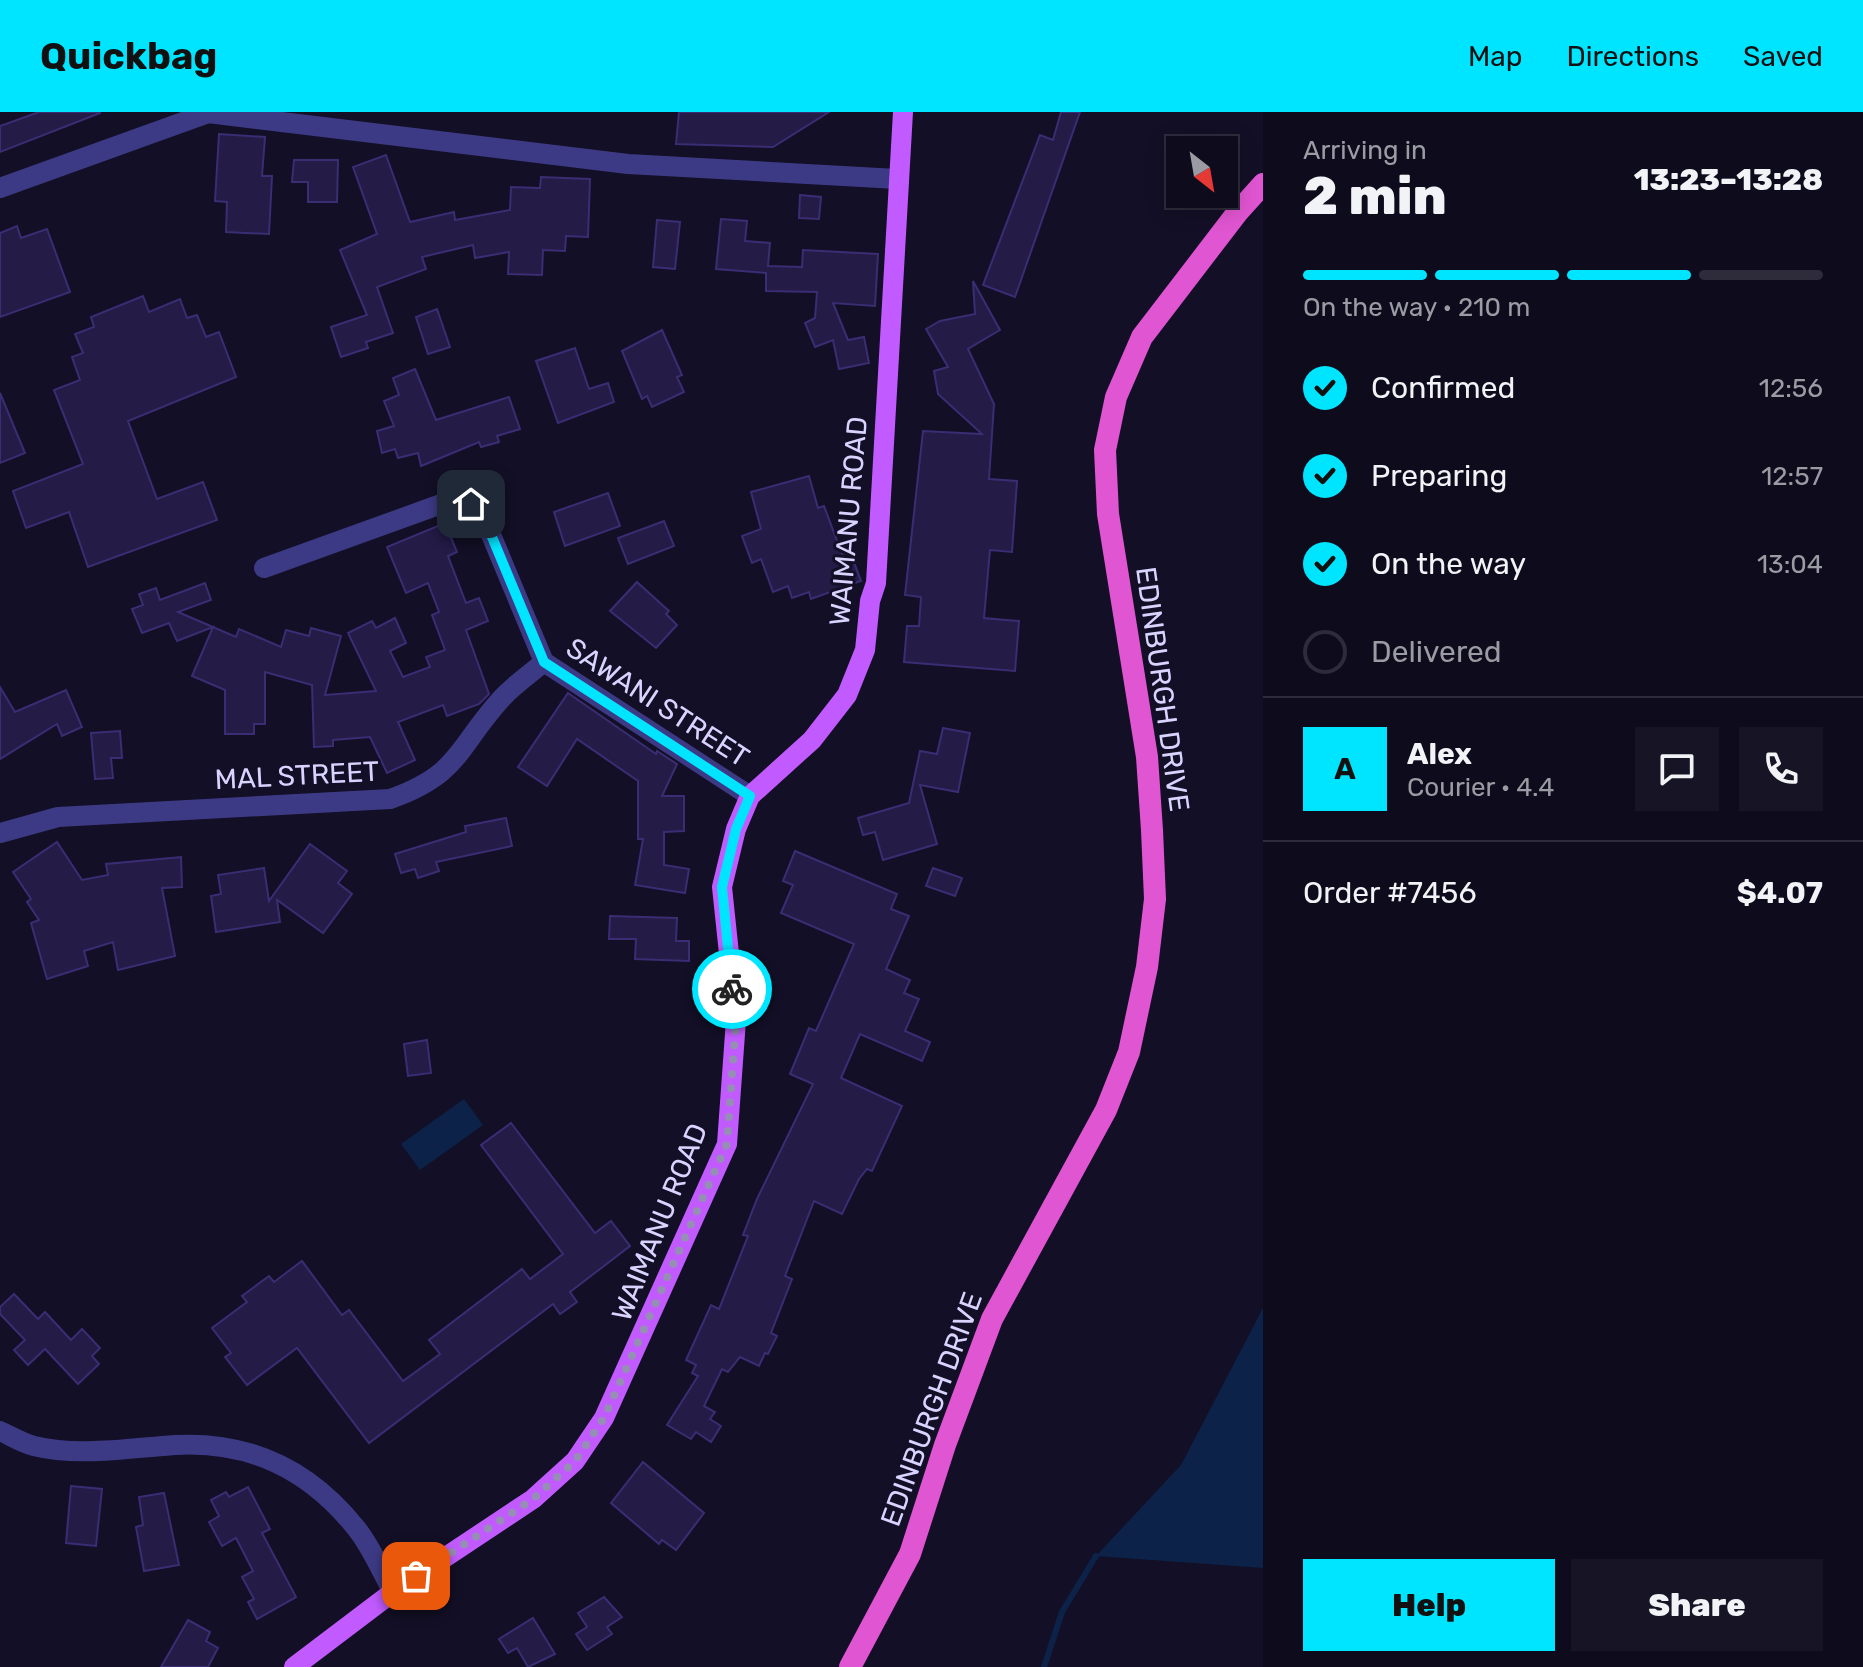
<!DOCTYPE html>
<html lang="en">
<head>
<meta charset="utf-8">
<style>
  body { margin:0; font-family:Rubik,sans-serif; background:#171425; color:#f1f3f6; height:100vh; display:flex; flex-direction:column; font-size:30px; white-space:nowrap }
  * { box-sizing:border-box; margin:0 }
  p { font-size:26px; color:#9b9ba3 }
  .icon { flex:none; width:44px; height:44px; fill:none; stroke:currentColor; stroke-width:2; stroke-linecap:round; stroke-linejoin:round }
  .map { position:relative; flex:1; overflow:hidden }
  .details { display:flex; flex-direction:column; background:#0e0b1c; width:600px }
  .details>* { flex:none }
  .needle { width:52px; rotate:149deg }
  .fabs { position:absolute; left:1166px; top:24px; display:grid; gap:16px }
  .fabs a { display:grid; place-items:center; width:72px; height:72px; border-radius:0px; background:#0e0b1c; box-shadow:0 4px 20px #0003,0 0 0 2px #2e2b3b; font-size:40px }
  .pin { position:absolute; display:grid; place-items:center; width:68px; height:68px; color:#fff; margin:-34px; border-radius:16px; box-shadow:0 4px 12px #0006 }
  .courier { position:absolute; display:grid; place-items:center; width:80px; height:80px; margin:-40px; border:6px solid #00e5ff; border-radius:50%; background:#fff; color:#222; box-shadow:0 2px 10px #0007 }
  .head em { font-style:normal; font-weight:800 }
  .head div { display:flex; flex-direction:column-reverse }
  .head { display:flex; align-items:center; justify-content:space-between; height:136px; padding:0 40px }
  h1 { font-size:52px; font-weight:800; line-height:60px }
  .bar { display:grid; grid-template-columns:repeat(4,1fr); gap:12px 8px; align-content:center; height:96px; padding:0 40px }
  .bar i { height:10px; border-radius:6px; background:#2e2b3b }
  .bar .selected { background:#00e5ff }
  .bar p { grid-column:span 4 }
  .line { display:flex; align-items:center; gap:20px; padding:0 40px; border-top:2px solid #2e2b3b }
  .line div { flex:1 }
  .round { display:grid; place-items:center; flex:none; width:84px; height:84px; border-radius:0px; background:#171425 }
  ol { padding:0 40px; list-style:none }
  li { display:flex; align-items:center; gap:24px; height:88px }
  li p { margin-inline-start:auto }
  li .icon { padding:8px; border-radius:50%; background:#00e5ff; color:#111; stroke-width:4 }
  li:last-child { color:#9b9ba3 }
  li i { width:44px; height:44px; border:4px solid #2e2b3b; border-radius:50% }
  .action { display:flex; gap:16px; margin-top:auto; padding:16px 40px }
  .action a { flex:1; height:92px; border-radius:0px; background:#00e5ff; color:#111; font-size:32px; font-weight:800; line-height:92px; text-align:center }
  .action a+a { background:#171425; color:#f1f3f6 }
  header { display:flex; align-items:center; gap:48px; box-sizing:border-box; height:112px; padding:0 40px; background:#00e5ff; color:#111 }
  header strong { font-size:38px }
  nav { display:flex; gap:44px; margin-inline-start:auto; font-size:28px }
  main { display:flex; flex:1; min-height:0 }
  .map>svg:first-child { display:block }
</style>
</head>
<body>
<header>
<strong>Quickbag</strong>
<nav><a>Map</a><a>Directions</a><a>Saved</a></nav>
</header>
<main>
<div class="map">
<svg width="1263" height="1555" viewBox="0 0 1263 1555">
  <rect width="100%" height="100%" fill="#130f26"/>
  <g fill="#0c2248">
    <path d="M464,987l19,26 -63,45 -19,-26z"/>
    <path d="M1263,1196v260l-167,-12 85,-91z"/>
  </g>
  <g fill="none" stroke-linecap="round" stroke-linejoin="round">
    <path stroke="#0c2248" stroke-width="6" d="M1044,1555l18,-55 34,-56"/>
  </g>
  <g fill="#241b47" stroke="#3b2d73" stroke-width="2">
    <path d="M39,0h61v1l-100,39v-26z"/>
    <path d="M679,0h150l-56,35 -97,-3z"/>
    <path d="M1061,0h19l-65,185 -32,-12 57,-150 13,5z"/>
    <path d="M219,22l46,3 -3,39h10l-3,58 -43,-2 1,-30 -12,-1z"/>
    <path d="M386,43l24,67 44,-10 1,8 55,-10 1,-23 29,1 1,-11 49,2 -2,58 -22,-1 -1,15 -22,-1 -1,25 -34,-1 1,-22 -34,6 -2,-13 -51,12 4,12 -49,18 16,46 -27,9 2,6 -27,9 -10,-30 36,-12 -27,-65 37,-16 -24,-67z"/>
    <path d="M294,48h44l-1,42h-29v-20h-16z"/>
    <path d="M800,83l21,2 -2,22 -20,-1z"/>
    <path d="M721,107l26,2 -2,20 25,2 -2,23 34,1 1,-17 75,4 -3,52 -42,-3 15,37 16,-3 5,26 -30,6 -6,-29 -18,7 -10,-24 10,-5 2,-26 -51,-1v-18l-50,-4z"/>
    <path d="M657,108l23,2 -5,47 -22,-2z"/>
    <path d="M17,114l4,12 26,-9 23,63 -70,25v-84z"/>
    <path d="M973,169l27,49 -32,19 26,55 -5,75 28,2 -5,71 -22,-2 -6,68 35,3 -4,50 -111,-9 3,-36h12l2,-29 -16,-2 18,-164 59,3 -44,-40 -4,-23 14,-4 -22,-38 14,-8 35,-7z"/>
    <path d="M143,184l6,16 31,-13 7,19 10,-3 9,22 13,-5 17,45 -108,44 29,78 46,-17 14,38 -129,47 -19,-55 -43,16 -13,-37 70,-27 -29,-74 26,-10 -8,-23 11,-4 -8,-19 19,-7 -3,-10z"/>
    <path d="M437,197l13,38 -22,7 -12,-37z"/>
    <path d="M662,218l20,45 -5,2 7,15 -32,15 -5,-11 -5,3 -20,-48z"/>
    <path d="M575,236l14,41 19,-6 6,19 -56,21 -22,-62z"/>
    <path d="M415,257l21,51 73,-23 11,32 -23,7 2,6 -18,5 -2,-5 -58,24 -3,-13 -20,5 -3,-9 -13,4 -5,-22 17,-5 -10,-25 15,-6 -6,-17z"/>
    <path d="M0,281l25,60 -25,10z"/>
    <path d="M809,364l9,32 6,-2 18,48 8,-2 11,29 -50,18 -2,-7 -17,6 -4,-12 -15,6 -12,-33 -9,4 -10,-27 19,-7 -10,-37z"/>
    <path d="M608,381l12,33 -55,20 -11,-34z"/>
    <path d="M664,409l10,25 -46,18 -10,-26z"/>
    <path d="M445,411l12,29 -9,4 18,47 13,-5 9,23 -22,9 23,64 -10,10 -32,12 -4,-11 -45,17 17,38 -28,13 -17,-36 -37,3v6l-19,1 -2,-62 -47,-13v52h-11v10h-29v-44l-33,-14 21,-49 -36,14 -8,-18 -27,10 -10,-24 11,-4 -4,-11 17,-6 4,12 45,-17 6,17 -33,12 58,25 3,-8 42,18 5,-17 23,6 2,-8 30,8 -16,59 51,-4 -28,-58 24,-12 4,7 19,-10 11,25 -16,8 13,26 27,-10 -4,-10 19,-7 -13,-35 7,-3 -11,-29 -22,10 -19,-46z"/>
    <path d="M637,470l32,29 -3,3 11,11 -21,23 -46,-37z"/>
    <path d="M0,575l15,25 51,-22 16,37 -20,9 -5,-12 -57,35z"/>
    <path d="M568,581l88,61 1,-3 20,13 -15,32h22v35l-20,1v33l25,4 -4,24 -50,-8 8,-46h-5v-58l-61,-42 -30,47 -29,-19z"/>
    <path d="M943,616l27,5 -12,59 -38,-7 17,59 -54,16 -8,-28 -12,3 -5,-17 51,-15 11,-52 17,3z"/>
    <path d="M120,619l2,27h-11l2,20 -18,1 -4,-46z"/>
    <path d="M506,706l6,28 -76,16 3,9 -21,7 -3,-9 -14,4 -6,-19 71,-22 -1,-6z"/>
    <path d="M57,730l25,38 26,-5 -2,-11 75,-7 1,30 -20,1 13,68 -57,14 -5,-28 -29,9 4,15 -41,13 -16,-56 8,-3 -12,-18 4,-3 -18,-27z"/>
    <path d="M310,732l37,27 -9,12 14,11 -29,39 -46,-33 3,22 -64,10 -5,-36 10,-2 -3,-19 46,-7 5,33z"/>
    <path d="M795,739l102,43 -6,15 18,7 -23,53 24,11 -6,13 15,6 -14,32 25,11 -8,19 -62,-27 -19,44 61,28 -30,65 -5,-2 -8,10 -17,35 -28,-13 -29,75 7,3 -21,54 6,3 -9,18 -3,-1 -6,13 -19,-9 -12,15 -6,-3 -18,37 11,6 -5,7 11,7 -10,16 -15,-10 -5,7 -24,-14 31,-49 -6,-3 4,-8 -10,-5 25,-55 8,4 29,-73 -5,-1 14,-36 56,-115 -23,-10 19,-46 7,3 38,-87 -73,-31 12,-28 -10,-4z"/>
    <path d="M933,756l29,10 -7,18 -29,-10z"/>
    <path d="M610,804l67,2 -1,23h13v20l-54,-2 1,-20h-27z"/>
    <path d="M427,928l4,33 -23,3 -4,-32z"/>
    <path d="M511,1011l84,110 16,-12 19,25 -60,46 7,10 -17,12 -7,-10 -184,139 -72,-95 -50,37 -22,-28 6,-4 -19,-25 35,-26 -5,-6 27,-20 5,6 28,-21 40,54 7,-5 54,71 37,-27 -11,-14 93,-71 8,10 33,-25 -82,-109z"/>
    <path d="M14,1182l24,25 7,-7 26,28 11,-11 18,19 -8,8 7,8 -21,20 -33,-35 -17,16 -14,-15 11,-10 -25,-26v-7z"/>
    <path d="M643,1350l61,51 -28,37 -14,-10 -3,4 -48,-41z"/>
    <path d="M71,1374l31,3 -6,57 -30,-3z"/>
    <path d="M248,1375l22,42 -8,4 34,64 -39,22 -9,-17 6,-3 -12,-22 11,-6 -17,-33 -14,8 -13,-24 10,-6 -8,-16 15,-8 3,5z"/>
    <path d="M164,1381l15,72 -35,6 -8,-44 7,-2 -4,-28z"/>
    <path d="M604,1485l18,20 -15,10 5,7 -25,16 -11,-16 11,-7 -9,-14z"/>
    <path d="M533,1506l22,36 -27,13 -11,-19 -9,5 -9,-14z"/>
    <path d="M188,1508l22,12 -4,9 12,7 -10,19h-47z"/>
  </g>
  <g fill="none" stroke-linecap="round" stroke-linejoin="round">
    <g stroke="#3d3a85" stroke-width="20">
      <path d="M0,76l208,-75 420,51 269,15"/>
      <path d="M264,456l191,-69 27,14 62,149 206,134"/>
      <path d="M0,721l58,-16 332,-18c71,-25 67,-52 112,-101 12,-13 28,-24 42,-36"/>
      <path d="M0,1319c11,5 22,12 34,15 44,11 96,2 141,-1 75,-4 134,24 181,83 15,18 25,43 37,64"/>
    </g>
    <path stroke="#c25bff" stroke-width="20" d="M294,1555l99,-75 140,-93 42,-38 29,-43 123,-274 9,-124 -14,-133 14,-58 14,-33 62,-56 35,-45 18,-45 5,-49 6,-18 27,-471"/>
    <path stroke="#e055d1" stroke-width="22" d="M850,1555l60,-113 35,-109 47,-126 114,-209 23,-58 18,-85 8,-68 -3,-69 -5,-73 -39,-243 -3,-64 11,-53 26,-60 95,-124 26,-29"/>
  </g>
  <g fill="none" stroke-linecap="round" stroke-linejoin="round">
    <path stroke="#948fb3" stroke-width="8" stroke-dasharray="0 14.4" d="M416,1464l117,-77 42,-38 29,-43 123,-274 9,-124 -4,-31"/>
    <path stroke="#00e5ff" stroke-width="10" d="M471,392l11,9 62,149 206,134 -14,33 -14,58 10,102"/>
  </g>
  <g text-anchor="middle" stroke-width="6" stroke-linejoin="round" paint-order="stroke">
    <g font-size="28" fill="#d9d4ff" stroke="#130f26">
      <text transform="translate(848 409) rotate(-85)" y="10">WAIMANU ROAD</text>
      <text transform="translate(1163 577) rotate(82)" y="10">EDINBURGH DRIVE</text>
      <text transform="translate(658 590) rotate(33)" y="10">SAWANI STREET</text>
      <text transform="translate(297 663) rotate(-3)" y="10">MAL STREET</text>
      <text transform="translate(659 1110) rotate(-68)" y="10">WAIMANU ROAD</text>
      <text transform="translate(931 1297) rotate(-70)" y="10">EDINBURGH DRIVE</text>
    </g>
  </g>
</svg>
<div class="fabs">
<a><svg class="needle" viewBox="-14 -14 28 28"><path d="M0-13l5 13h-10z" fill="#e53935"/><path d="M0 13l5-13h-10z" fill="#9b9ba3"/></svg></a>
</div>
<div class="pin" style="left:416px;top:1464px;background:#ea580c"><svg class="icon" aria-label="bag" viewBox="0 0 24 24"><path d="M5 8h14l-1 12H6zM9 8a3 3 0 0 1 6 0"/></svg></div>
<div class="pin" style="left:471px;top:392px;background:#1f2937"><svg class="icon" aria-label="home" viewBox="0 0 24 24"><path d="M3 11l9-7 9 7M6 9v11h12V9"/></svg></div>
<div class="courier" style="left:732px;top:877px"><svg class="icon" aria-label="bike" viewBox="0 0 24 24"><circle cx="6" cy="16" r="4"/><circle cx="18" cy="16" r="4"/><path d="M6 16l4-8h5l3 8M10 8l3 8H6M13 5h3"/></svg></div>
</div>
<section class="details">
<div class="head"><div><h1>2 min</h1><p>Arriving in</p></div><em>13:23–13:28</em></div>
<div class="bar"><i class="selected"></i><i class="selected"></i><i class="selected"></i><i></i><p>On the way · 210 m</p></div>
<ol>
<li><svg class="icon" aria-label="check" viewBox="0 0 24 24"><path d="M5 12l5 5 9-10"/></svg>Confirmed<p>12:56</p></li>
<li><svg class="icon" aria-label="check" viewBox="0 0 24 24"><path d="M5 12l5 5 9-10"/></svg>Preparing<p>12:57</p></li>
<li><svg class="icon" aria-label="check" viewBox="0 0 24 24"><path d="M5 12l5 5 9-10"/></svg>On the way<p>13:04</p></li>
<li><i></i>Delivered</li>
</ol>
<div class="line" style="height:144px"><b class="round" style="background:#00e5ff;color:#111">A</b><div><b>Alex</b><p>Courier · 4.4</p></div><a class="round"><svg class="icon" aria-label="chat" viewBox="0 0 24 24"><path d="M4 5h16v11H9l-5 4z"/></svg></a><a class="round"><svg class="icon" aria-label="phone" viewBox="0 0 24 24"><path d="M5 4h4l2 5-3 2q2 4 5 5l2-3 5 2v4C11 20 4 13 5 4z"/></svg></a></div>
<div class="line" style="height:104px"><div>Order #7456</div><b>$4.07</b></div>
<div class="action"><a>Help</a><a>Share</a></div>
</section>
</main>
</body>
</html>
